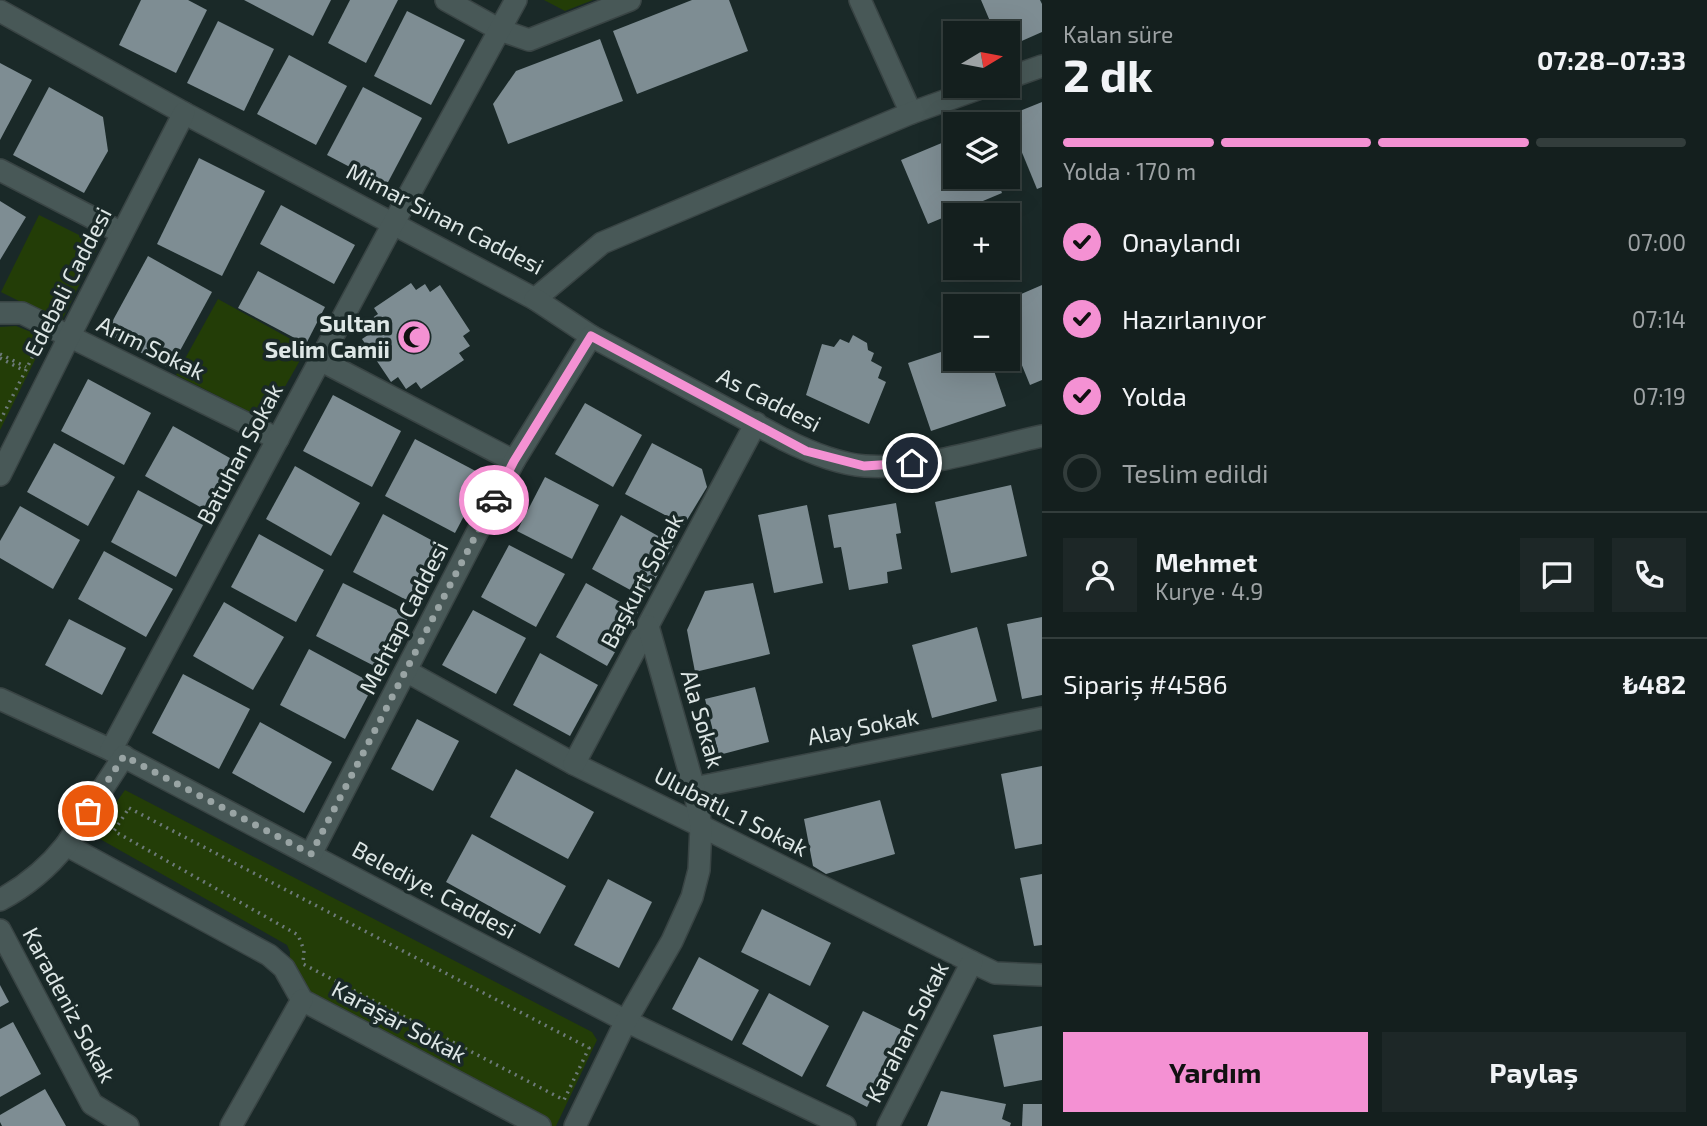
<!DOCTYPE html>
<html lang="tr">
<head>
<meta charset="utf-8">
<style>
  body { margin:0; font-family:"Exo 2",sans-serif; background:#1d2727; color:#f1f3f6; height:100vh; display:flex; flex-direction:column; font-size:26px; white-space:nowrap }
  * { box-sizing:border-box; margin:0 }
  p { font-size:23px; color:#9da2a4 }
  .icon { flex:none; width:38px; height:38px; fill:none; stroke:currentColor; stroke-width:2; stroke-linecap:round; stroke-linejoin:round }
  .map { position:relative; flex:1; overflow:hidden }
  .panel { display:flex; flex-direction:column; background:#141f1e; width:665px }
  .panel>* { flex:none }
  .needle { width:46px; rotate:80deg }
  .fabs { position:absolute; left:943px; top:21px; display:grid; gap:14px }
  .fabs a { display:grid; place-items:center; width:77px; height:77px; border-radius:0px; background:#141f1e; box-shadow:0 7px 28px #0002,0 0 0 2px #333d3c; font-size:35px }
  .pin { position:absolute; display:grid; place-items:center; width:60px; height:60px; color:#fff; margin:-30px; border:4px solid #fff; border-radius:50%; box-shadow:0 2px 7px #0007 }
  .courier { position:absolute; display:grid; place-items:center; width:70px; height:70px; margin:-35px; border:5px solid #f491d3; border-radius:50%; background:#fff; color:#222; box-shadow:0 2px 9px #0007 }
  .head em { font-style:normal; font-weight:700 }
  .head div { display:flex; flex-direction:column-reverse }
  .head { display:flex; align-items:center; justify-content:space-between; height:119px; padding:0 21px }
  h1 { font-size:46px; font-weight:700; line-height:52px }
  .bar { display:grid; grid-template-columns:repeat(4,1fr); gap:10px 7px; align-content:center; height:84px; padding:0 21px }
  .bar i { height:9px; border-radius:5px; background:#333d3c }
  .bar .on { background:#f491d3 }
  .bar p { grid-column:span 4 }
  .line { display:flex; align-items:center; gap:18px; padding:0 21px; border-top:2px solid #333d3c }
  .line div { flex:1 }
  .round { display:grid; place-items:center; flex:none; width:74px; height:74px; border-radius:0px; background:#1d2727 }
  ol { padding:0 21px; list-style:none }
  li { display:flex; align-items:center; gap:21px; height:77px }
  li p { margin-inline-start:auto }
  li .icon { padding:7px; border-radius:50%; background:#f491d3; color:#111; stroke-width:4 }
  li:last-child { color:#9da2a4 }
  li i { width:38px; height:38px; border:4px solid #333d3c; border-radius:50% }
  .button { display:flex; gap:14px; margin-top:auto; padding:14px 21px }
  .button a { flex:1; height:80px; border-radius:0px; background:#f491d3; color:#111; font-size:28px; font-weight:700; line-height:80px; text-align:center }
  .button a+a { background:#1d2727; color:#f1f3f6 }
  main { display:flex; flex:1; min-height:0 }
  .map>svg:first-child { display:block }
</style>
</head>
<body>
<main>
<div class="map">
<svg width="1042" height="1126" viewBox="0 0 1042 1126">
  <rect width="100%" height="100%" fill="#1a2928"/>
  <g fill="#233d07">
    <path d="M544,0h49l-28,11z"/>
    <path d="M39,215l60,30 -38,77 -60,-30z"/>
    <path d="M218,299l89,49 -41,72 -90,-45z"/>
    <path d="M16,326l30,12 -46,92v-103z"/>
    <path d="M125,790l467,242 5,8 -41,86h-34l-234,-140 2,-34 -3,-7 -194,-110z"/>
  </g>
  <g fill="#7e8d93">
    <path d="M141,0h47l19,10 -31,63 -57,-28z"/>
    <path d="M244,0h87l-18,36z"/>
    <path d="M350,0h48l-32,63 -38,-20z"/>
    <path d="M692,0h37l19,51 -111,43 -24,-63z"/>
    <path d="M981,0h59l2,4v28l-34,15v-14h-13z"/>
    <path d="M407,11l58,29 -34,65 -57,-29z"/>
    <path d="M218,21l56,28 -30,62 -57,-28z"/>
    <path d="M600,39l23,62 -115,43 -15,-40 23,-33z"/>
    <path d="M289,55l58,31 -31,59 -59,-31z"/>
    <path d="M0,63l32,17 -32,60z"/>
    <path d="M49,87l54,30 5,34 -24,42 -71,-38z"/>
    <path d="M363,87l59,31 -36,68 -59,-31z"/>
    <path d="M1042,102v85l-5,2 -30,-73z"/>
    <path d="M956,137v40h40l6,16 -74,31 -27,-64z"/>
    <path d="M199,158l66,33 -43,85 -65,-32z"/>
    <path d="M0,201l26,16 -26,43z"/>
    <path d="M281,205l74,40 -21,39 -74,-40z"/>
    <path d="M148,256l64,36 -42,77 -64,-36z"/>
    <path d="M258,271l67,36 -19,37 -68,-36z"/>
    <path d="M411,283l5,7 9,-6 5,8 10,-7 30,46 -7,5 7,10 -11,7 5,7 -43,29 -5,-7 -10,7 -8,-12 -7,5 -29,-43 12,-8 -6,-10 10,-7 -4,-6z"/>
    <path d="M1042,285v95l-12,5 -22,-54v-25h-15z"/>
    <path d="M853,335l14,8 1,7 6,3 -3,8 11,6 -4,11 8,4 -17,42 -63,-29 16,-51 12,3 6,-8 9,4z"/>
    <path d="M956,347v12h10l2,6 22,-6 16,47 -75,25 -23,-68z"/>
    <path d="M88,379l63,34 -27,52 -63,-34z"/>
    <path d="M333,395l68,36 -29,56 -69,-36z"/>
    <path d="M585,403l57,32 -29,52 -58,-33z"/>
    <path d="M173,426l64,36 -28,50 -64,-36z"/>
    <path d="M415,439l70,37 -30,57 -70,-37z"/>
    <path d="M54,443l61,34 -27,49 -61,-34z"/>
    <path d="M652,443l50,26 5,18 -23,38 -59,-31z"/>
    <path d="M295,466l65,37 -29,53 -65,-37z"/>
    <path d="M545,477l54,28 -27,54 -55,-28z"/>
    <path d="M1011,485l16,71 -76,17 -16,-71z"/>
    <path d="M138,490l65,35 -27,52 -65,-35z"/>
    <path d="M896,503l5,30 -5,1 6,35 -15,3 1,11 -39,7 -8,-43 -7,1 -6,-33z"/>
    <path d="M807,505l16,78 -49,10 -16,-78z"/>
    <path d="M20,506l60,34 -27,49 -53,-31v-17z"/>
    <path d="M383,514l63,34 -30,57 -63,-33z"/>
    <path d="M621,515l53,30 -29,53 -53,-29z"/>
    <path d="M259,534l65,36 -28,52 -65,-35z"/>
    <path d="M509,545l56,29 -29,53 -55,-30z"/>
    <path d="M104,551l69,38 -27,48 -68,-38z"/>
    <path d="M343,583l66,33 -27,54 -66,-34z"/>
    <path d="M586,583l52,29 -31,54 -51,-29z"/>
    <path d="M753,583l17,71 -75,18 -8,-42 18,-39z"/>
    <path d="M224,602l60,35 -31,53 -60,-34z"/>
    <path d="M473,610l53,28 -30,56 -54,-29z"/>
    <path d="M1042,617v78l-20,4 -15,-75z"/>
    <path d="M69,619l57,29 -24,47 -57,-30z"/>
    <path d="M977,627l20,74 -65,17 -20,-73z"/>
    <path d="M309,649l65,35 -29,55 -65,-34z"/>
    <path d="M540,653l58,32 -28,51 -57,-31z"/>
    <path d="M183,674l67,35 -31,60 -67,-36z"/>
    <path d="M755,687l14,55 -50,13 -14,-56z"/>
    <path d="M417,719l42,22 -26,50 -42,-22z"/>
    <path d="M260,722l72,40 -28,51 -72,-40z"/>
    <path d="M1042,766v78l-27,5 -14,-75z"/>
    <path d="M516,769l78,43 -26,47 -78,-42z"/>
    <path d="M880,800l15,54 -69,20 -13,-8 -9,-47z"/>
    <path d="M472,834l94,52 -26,48 -94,-52z"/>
    <path d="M1042,874v71l-8,1 -14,-68z"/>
    <path d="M608,879l44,23 -33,66 -45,-23z"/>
    <path d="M762,909l69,34 -21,43 -69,-34z"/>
    <path d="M699,957l60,33 -27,51 -60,-32z"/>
    <path d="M0,985l9,17 -9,5z"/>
    <path d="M769,993l60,33 -27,51 -60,-33z"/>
    <path d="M863,1011l41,20 -37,76 -41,-21z"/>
    <path d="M13,1022l28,52 -41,23v-68z"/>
    <path d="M1042,1026v54l-38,7 -11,-52z"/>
    <path d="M45,1089l21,37h-64l-2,-4v-7z"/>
    <path d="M941,1091l65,13 -4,15 9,4 -1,3h-83z"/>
    <path d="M1023,1104h19v22h-20z"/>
  </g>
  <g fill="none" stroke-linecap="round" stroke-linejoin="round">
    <g stroke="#394444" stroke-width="24">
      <g id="minor">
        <path d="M446,0l54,30 29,10 101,-40"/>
        <path d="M860,0l51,113"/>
        <path d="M0,11l184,102 351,186 67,-56 309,-130 75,-27"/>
        <path d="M1008,78l34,-12"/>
        <path d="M0,170l122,63"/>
        <path d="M535,299l56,37 192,103c24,12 54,25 82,27 56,4 122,-18 177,-30"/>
        <path d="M0,313h22l256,126"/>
        <path d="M320,360l194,101"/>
        <path d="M0,475l69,-138 115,-224"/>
        <path d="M406,671l168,93 127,62 271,136 23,11 47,2"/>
        <path d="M0,699l111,51 515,271 219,105"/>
        <path d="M111,750l282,-526 123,-224"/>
        <path d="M574,764l182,-341"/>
        <path d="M694,788l348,-70"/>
        <path d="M66,845l203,110 15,13 18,32 238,126"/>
        <path d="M311,854l203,-393 77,-125"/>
        <path d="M0,900c26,-14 47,-31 66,-55l58,-89"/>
        <path d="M0,930l92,174 36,22"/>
        <path d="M231,1126l71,-126"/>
        <path d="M575,1126l51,-105 46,-80 20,-44 7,-27 2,-44 -7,-38 -46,-162"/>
        <path d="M888,1126l84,-164"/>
      </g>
    </g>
    <g stroke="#6d7a79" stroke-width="3.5" stroke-dasharray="2 5" stroke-linecap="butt">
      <path d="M0,354l26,13"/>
      <path d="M0,358l25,13"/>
      <path d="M0,421l39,-77"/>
      <path d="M129,808l460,240 -25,52 -261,-136 1,-14 -6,-15 -184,-104z"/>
    </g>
    <use href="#minor" stroke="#485857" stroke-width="21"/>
  </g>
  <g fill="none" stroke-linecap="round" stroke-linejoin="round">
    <path stroke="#99a4a4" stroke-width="7" stroke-dasharray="0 12.6" d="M88,811l36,-55 187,98 183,-354"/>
    <path stroke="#f491d3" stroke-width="9" d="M494,500l20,-39 77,-125 215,115 58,15 48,-3"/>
  </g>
  <defs>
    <g id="mosque-disc" transform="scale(1.75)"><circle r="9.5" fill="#f491d3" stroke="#1a2928"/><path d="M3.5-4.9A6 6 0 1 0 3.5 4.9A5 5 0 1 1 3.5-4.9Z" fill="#111"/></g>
  </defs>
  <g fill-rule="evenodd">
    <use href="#mosque-disc" x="414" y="337"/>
  </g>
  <g text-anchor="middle" stroke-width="7" stroke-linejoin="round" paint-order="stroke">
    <g font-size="23" fill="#dee7e6" stroke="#1a2928">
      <text transform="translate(445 219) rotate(27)" y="8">Mimar Sinan Caddesi</text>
      <text transform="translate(68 282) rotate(-63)" y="8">Edebali Caddesi</text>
      <text transform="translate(151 348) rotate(26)" y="8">Arım Sokak</text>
      <text transform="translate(769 400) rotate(27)" y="8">As Caddesi</text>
      <text transform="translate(240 454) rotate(-62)" y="8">Batuhan Sokak</text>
      <text transform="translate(642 581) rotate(-62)" y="8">Başkurt Sokak</text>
      <text transform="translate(404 618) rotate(-63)" y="8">Mehtap Caddesi</text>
      <text transform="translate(702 719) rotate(74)" y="8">Ala Sokak</text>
      <text transform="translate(863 727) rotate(-11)" y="8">Alay Sokak</text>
      <text transform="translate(731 812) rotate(27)" y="8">Ulubatlı_1 Sokak</text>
      <text transform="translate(434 890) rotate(28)" y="8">Belediye. Caddesi</text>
      <text transform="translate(69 1005) rotate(62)" y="8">Karadeniz Sokak</text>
      <text transform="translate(399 1022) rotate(28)" y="8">Karaşar Sokak</text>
      <text transform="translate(907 1032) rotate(-63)" y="8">Karahan Sokak</text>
    </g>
    <g font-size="23" font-weight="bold" fill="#dee7e6" stroke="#1a2928" text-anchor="end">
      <text x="390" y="332">Sultan<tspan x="390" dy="26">Selim Camii</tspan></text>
    </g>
  </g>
</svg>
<div class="fabs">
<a><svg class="needle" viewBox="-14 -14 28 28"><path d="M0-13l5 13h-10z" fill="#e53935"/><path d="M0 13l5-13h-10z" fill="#9da2a4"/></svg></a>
<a><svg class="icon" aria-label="layers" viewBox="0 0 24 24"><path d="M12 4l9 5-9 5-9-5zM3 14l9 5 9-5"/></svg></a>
<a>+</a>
<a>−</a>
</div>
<div class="pin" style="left:88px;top:811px;background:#ea580c"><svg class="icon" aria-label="bag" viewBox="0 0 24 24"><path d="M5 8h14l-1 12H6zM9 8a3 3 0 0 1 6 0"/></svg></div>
<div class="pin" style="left:912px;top:463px;background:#1f2937"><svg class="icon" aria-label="home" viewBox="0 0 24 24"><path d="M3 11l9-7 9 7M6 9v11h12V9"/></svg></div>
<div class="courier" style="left:494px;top:500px"><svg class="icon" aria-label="car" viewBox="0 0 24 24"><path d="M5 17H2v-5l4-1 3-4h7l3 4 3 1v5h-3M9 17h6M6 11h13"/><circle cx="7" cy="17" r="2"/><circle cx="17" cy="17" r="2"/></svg></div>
</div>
<section class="panel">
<div class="head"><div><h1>2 dk</h1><p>Kalan süre</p></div><em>07:28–07:33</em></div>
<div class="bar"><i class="on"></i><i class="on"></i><i class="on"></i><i></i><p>Yolda · 170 m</p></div>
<ol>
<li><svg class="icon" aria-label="check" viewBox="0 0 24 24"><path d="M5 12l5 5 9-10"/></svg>Onaylandı<p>07:00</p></li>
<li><svg class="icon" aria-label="check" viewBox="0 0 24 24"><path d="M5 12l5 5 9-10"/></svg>Hazırlanıyor<p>07:14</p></li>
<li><svg class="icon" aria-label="check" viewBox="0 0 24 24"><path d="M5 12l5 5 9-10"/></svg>Yolda<p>07:19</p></li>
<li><i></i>Teslim edildi</li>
</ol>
<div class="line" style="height:126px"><a class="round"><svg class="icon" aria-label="person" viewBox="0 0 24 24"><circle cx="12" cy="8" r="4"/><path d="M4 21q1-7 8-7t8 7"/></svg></a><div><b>Mehmet</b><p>Kurye · 4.9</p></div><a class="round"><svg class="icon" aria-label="chat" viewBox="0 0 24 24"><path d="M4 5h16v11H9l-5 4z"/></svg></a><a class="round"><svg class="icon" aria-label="phone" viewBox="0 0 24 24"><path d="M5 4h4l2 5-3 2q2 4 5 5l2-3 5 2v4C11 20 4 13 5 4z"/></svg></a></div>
<div class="line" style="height:91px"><div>Sipariş #4586</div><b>₺482</b></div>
<div class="button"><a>Yardım</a><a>Paylaş</a></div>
</section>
</main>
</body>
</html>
